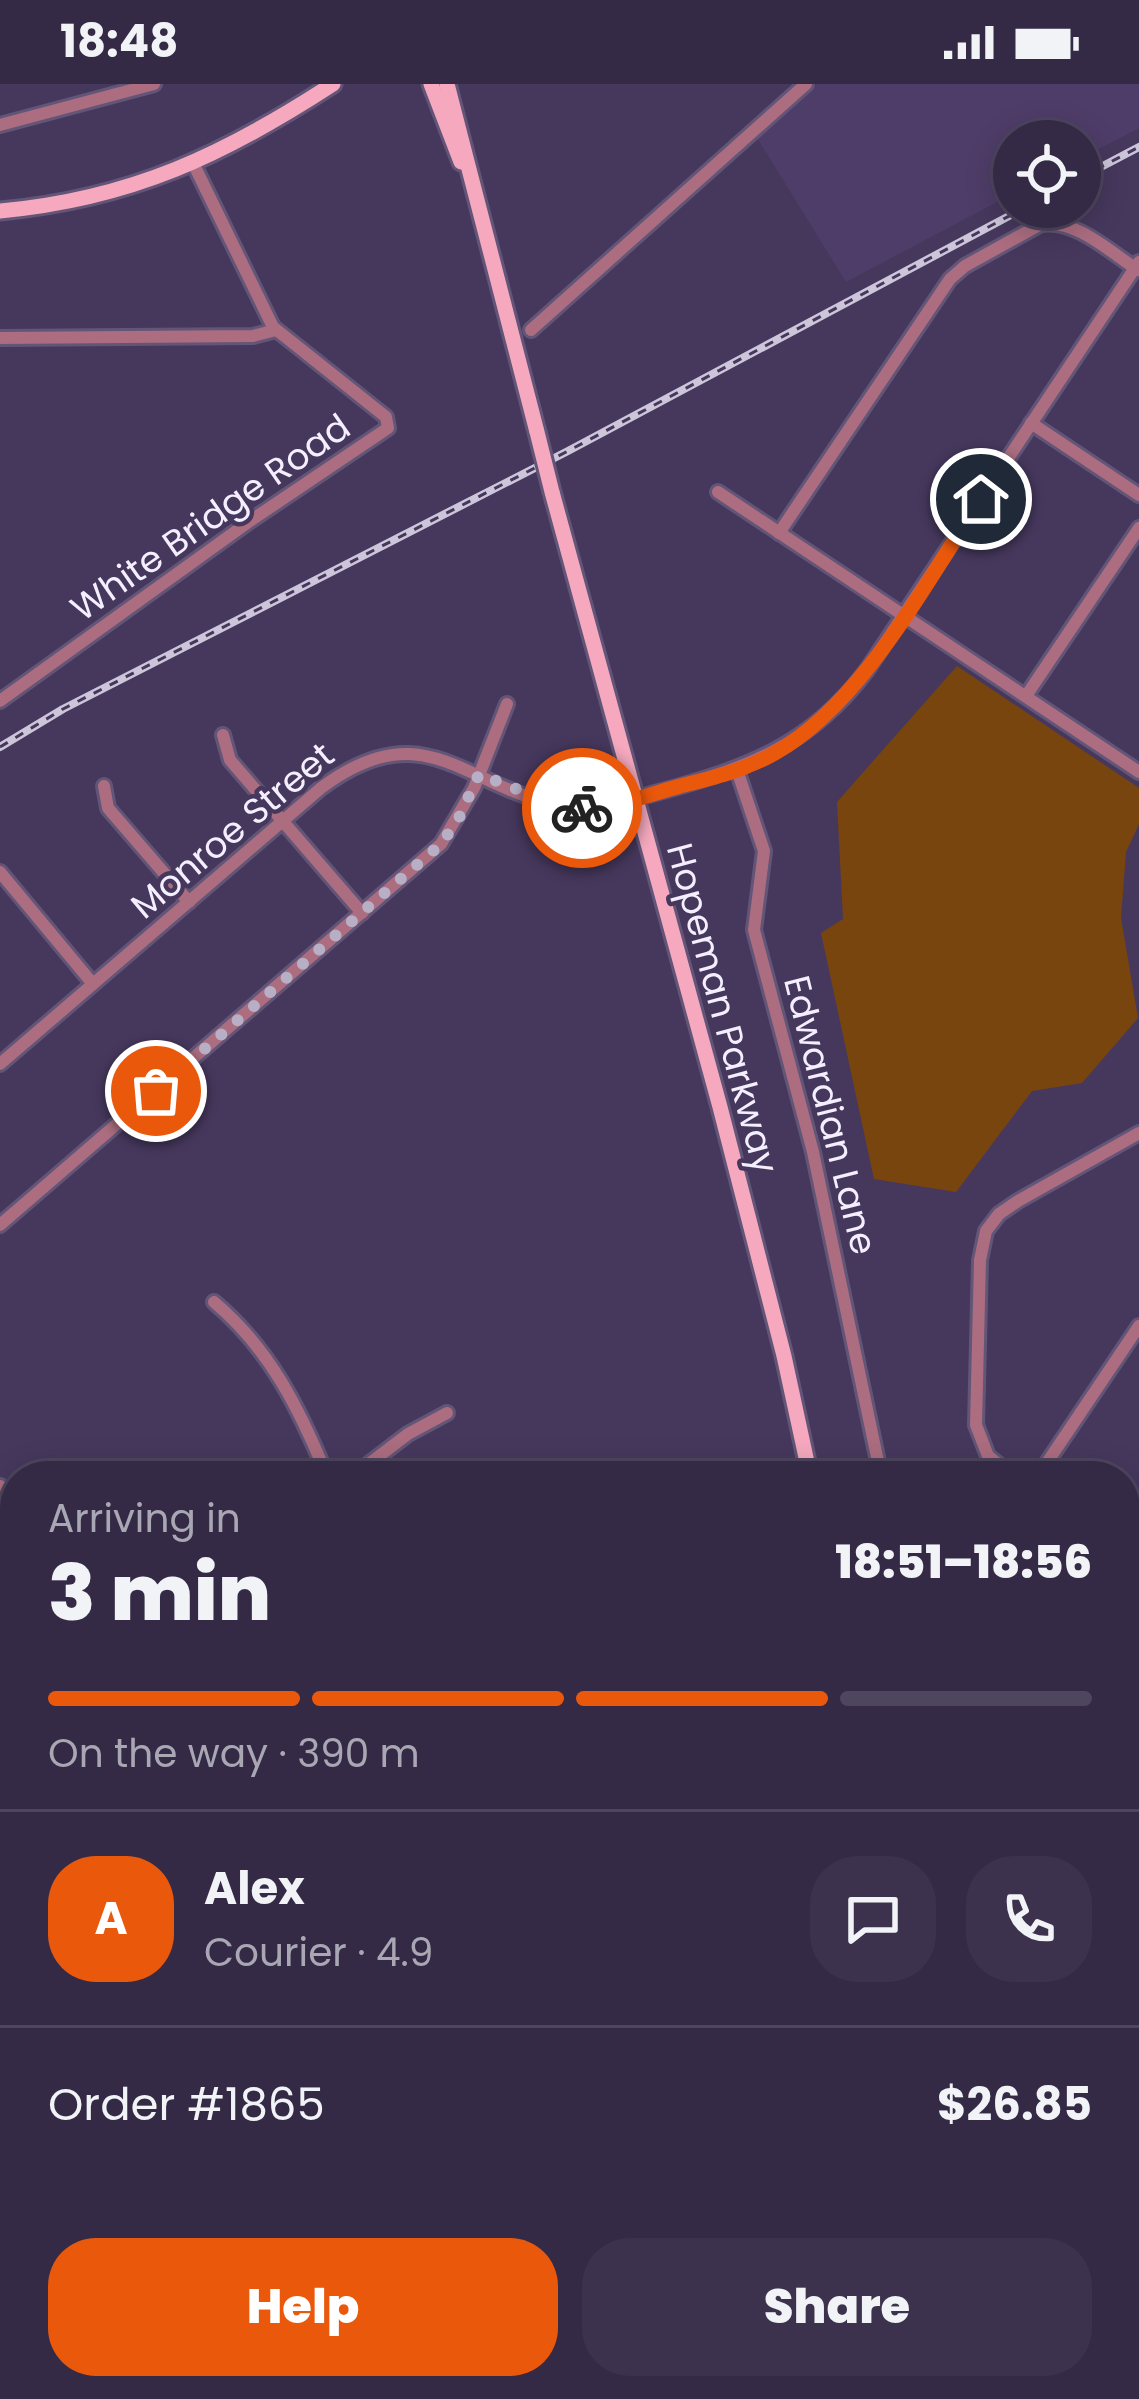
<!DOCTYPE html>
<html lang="en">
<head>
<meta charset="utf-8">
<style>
  body { margin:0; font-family:Poppins,sans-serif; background:#3c324d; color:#f1f3f6; height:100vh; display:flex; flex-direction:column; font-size:45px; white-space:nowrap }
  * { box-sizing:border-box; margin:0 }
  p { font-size:39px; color:#a9a7b3 }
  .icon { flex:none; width:66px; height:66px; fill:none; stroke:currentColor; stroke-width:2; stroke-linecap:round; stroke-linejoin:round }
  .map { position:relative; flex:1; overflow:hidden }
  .panel { position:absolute; left:0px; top:1377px; width:1140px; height:939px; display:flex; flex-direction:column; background:#342a46; border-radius:48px 48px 0 0; box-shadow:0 6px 30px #0003,0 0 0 3px #4e465f }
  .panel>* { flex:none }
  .buttons { position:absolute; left:993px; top:36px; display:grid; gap:24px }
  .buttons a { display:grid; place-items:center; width:108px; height:108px; border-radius:50%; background:#342a46; box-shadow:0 6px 30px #0003,0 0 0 3px #4e465f; font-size:60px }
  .pin { position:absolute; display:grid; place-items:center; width:102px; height:102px; color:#fff; margin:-51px; border:6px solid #fff; border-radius:50%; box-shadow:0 3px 12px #0007 }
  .courier { position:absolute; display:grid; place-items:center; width:120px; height:120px; margin:-60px; border:9px solid #ea580c; border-radius:50%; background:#fff; color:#222; box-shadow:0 3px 15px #0007 }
  .head em { font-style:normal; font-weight:800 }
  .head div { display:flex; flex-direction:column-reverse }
  .head { display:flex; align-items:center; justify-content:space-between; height:204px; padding:0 48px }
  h1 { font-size:78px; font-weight:800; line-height:90px }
  .bar { display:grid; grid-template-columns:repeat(4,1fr); gap:18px 12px; align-content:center; height:144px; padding:0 48px }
  .bar i { height:15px; border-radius:9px; background:#4e465f }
  .bar .current { background:#ea580c }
  .bar p { grid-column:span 4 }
  .line { display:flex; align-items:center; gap:30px; padding:0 48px; border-top:3px solid #4e465f }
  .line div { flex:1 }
  .round { display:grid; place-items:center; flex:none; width:126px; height:126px; border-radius:48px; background:#3c324d }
  .action { display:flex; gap:24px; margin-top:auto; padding:24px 48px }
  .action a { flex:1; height:138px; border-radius:48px; background:#ea580c; color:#fff; font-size:48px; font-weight:800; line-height:138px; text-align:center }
  .action a+a { background:#3c324d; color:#f1f3f6 }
  .status { display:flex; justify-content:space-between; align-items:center; height:84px; padding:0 60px; background:#342a46; direction:ltr }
  .status svg { height:33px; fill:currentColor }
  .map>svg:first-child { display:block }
</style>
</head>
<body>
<div class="status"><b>18:48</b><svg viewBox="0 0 49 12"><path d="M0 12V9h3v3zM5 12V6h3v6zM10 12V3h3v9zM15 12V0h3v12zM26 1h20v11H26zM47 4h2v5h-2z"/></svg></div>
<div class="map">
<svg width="1139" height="2315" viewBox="0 0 1139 2315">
  <rect width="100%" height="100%" fill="#46385d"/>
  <g fill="#4f3d69">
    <path d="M817,0h322v44l-59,31v-18h-66v52l-168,89 -90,-146z"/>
    <path d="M471,2301h103l-10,14h-103z"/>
    <path d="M696,2301h60l-11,14h-27z"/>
  </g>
  <path fill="#79450e" d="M957,582l182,122v36l-13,28 -5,66 17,100 -56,65 -50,8 -76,101 -82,-13 -53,-246 22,-14 -6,-117z"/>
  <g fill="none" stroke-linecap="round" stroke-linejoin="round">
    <g stroke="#625577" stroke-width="18">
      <g id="minor">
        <path d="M0,41l154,-41"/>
        <path d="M531,246l275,-246"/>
        <path d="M0,254l253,-2 23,-6"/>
        <path d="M1031,339l108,72"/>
        <path d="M718,408l421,280"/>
        <path d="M779,449l171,-254 15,-13 76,-42c35,-5 69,28 97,46"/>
        <path d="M1026,612l113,-168"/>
        <path d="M0,617l250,-180 138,-93 -2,-11 -113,-90 -79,-162"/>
        <path d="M223,651l7,25 132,153"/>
        <path d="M737,686l27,81 -10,79 59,222 68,324"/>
        <path d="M104,702l4,22 81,94"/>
        <path d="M0,788l93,112"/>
        <path d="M0,980l321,-276c107,-80 145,4 248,19 31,4 60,-7 90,-15 88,-24 151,-46 208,-122l272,-408"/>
        <path d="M0,1141l441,-381 33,-56 33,-84"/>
        <path d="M214,1218c56,47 86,108 113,174"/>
        <path d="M353,1392l55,-42 39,-21"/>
        <path d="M1013,1392l-25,-20 -12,-31 4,-165 6,-29 13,-17 19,-13 121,-68"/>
        <path d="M1038,1392l101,-150"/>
        <path d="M0,1402l15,27"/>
        <path d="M1125,1466l14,9"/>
        <path d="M0,1588l15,-19"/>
        <path d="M0,1596l15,20"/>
        <path d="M1125,1806l14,-21"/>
        <path d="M0,1915l15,-22"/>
        <path d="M1125,2067l14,-25"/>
        <path d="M1125,2080l14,7"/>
        <path d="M903,2301l17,14"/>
        <path d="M944,2315l12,-14"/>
      </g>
    </g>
    <g stroke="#625577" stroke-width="21">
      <g id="major">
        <path d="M431,0l30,78"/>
        <path d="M447,0l90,348"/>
        <path d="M0,127c131,-12 224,-56 333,-127"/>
        <path d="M552,408l168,615 64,249 26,120"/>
        <path d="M1125,1544l14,-20"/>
        <path d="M577,2315l10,-14"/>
      </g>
    </g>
    <use href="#minor" stroke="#ab6d7f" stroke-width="12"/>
    <use href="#major" stroke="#f5a8be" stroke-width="15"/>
    <g stroke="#cdc6da" stroke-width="8">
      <g id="rail">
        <path d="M1080,94l59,-31"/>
        <path d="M0,663l63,-38 505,-258 458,-244"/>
      </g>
    </g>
    <use href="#rail" stroke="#46385d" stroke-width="3" stroke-dasharray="9" stroke-linecap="butt"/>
    <g stroke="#625577" stroke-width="21" stroke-linecap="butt">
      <path id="major-bridge" d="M537,348l15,60"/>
    </g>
    <use href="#major-bridge" stroke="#f5a8be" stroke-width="15"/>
  </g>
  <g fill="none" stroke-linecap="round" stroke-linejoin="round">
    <path stroke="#b7afc6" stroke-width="12" stroke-dasharray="0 21.6" d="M156,1007l285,-247 17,-24 21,-46 65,26 38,8"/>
    <path stroke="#ea580c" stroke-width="15" d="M582,724c33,0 66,-13 98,-22 33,-8 65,-16 95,-33 87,-49 151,-171 206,-254"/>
  </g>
  <g text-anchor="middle" stroke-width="9" stroke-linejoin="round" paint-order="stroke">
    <g font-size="36" fill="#f4effe" stroke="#46385d">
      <text transform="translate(210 433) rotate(-35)" y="13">White Bridge Road</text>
      <text transform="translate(232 746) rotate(-40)" y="13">Monroe Street</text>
      <text transform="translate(723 924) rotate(75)" y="13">Hopeman Parkway</text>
      <text transform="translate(831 1031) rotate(76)" y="13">Edwardian Lane</text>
    </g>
  </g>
</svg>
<div class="buttons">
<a><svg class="icon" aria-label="locate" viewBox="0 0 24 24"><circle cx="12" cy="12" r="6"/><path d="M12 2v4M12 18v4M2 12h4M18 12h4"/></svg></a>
</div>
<div class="pin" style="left:156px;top:1007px;background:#ea580c"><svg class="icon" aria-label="bag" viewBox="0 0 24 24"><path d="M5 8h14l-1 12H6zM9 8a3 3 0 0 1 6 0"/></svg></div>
<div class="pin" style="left:981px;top:415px;background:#1f2937"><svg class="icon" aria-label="home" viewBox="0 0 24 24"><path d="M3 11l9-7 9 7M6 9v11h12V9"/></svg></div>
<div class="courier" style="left:582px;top:724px"><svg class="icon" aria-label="bike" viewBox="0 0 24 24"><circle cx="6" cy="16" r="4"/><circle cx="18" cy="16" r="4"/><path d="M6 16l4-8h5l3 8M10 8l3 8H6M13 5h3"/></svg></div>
<section class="panel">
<div class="head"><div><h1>3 min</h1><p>Arriving in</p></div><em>18:51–18:56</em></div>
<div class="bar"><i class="current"></i><i class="current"></i><i class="current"></i><i></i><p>On the way · 390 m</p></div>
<div class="line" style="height:216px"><b class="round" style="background:#ea580c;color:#fff">A</b><div><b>Alex</b><p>Courier · 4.9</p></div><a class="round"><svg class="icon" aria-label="chat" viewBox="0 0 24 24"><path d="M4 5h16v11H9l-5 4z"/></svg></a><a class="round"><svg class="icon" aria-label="phone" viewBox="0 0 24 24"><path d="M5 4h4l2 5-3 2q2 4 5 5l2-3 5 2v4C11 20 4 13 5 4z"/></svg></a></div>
<div class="line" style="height:156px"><div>Order #1865</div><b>$26.85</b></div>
<div class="action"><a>Help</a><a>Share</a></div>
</section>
</div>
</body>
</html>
